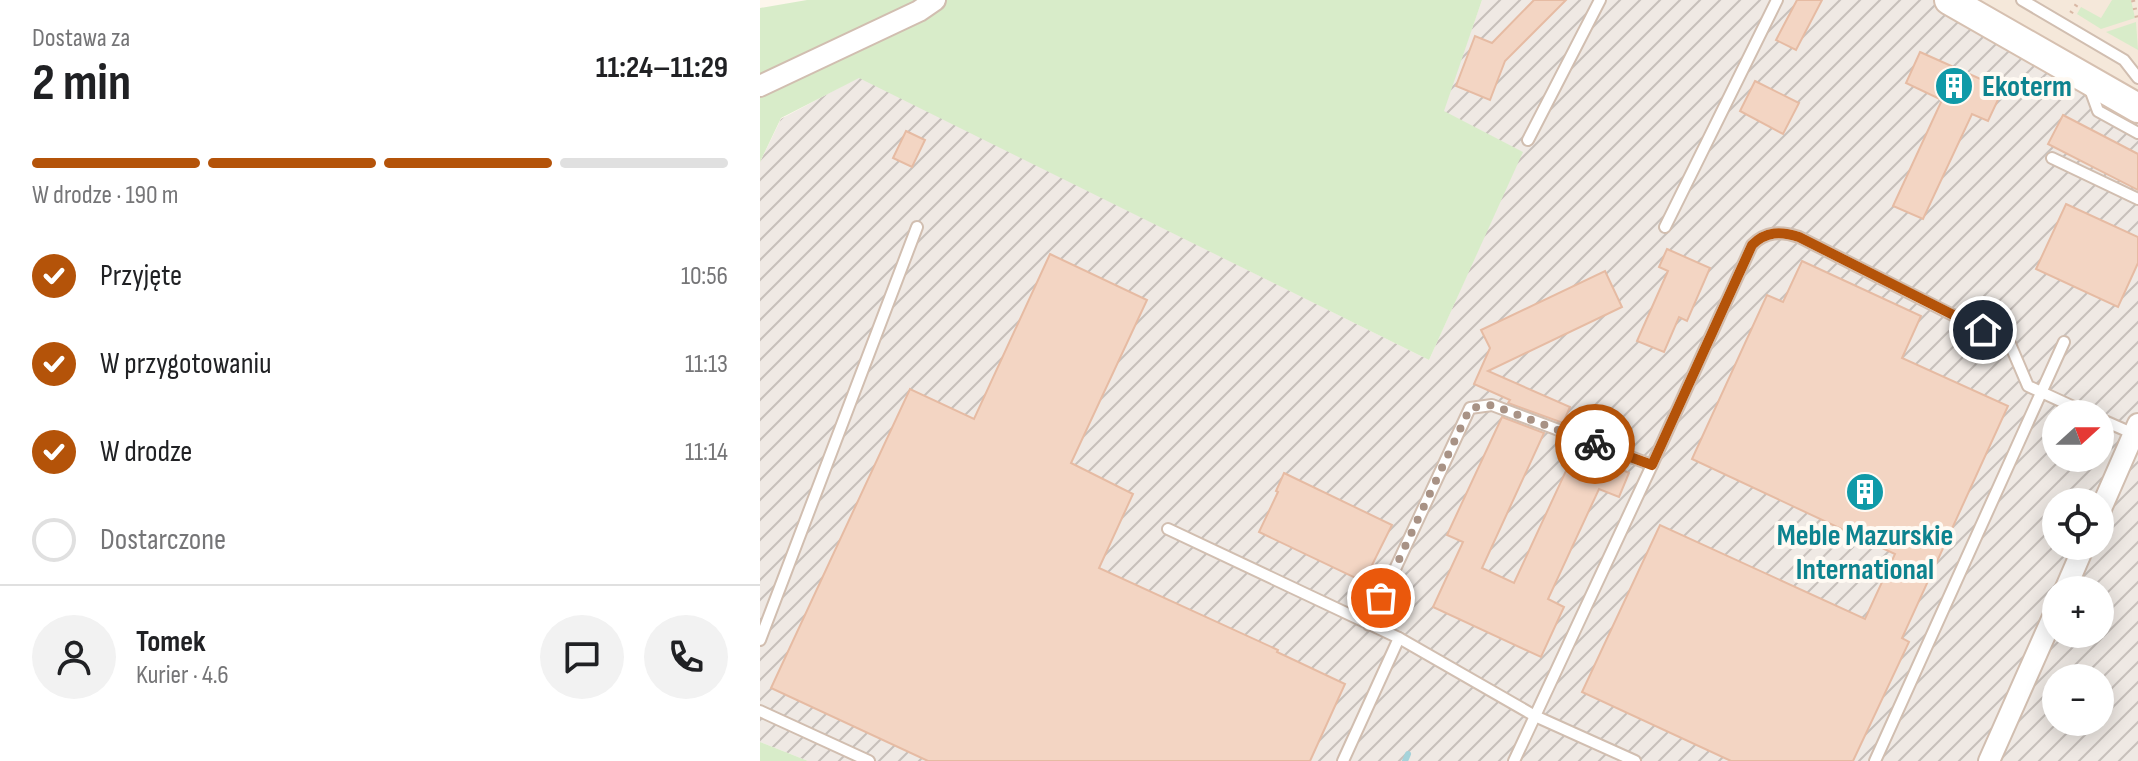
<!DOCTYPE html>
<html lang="pl">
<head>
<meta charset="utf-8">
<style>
  body { margin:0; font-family:"Sofia Sans Condensed",sans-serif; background:#f2f2f2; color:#202124; height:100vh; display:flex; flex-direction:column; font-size:30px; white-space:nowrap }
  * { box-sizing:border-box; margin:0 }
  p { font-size:26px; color:#757577 }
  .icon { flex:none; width:44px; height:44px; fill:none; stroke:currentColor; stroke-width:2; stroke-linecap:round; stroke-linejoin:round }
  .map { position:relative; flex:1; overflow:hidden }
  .sheet { display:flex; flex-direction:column; background:#fff; width:760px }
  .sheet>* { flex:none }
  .needle { width:52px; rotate:69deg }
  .buttons { position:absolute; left:1282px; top:400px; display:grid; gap:16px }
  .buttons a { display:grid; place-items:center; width:72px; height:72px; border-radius:50%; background:#fff; box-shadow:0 4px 20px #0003; font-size:40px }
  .pin { position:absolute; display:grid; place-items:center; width:68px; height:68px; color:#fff; margin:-34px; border:4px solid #fff; border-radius:50%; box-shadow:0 2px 8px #0007 }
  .courier { position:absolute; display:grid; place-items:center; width:80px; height:80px; margin:-40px; border:6px solid #b45309; border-radius:50%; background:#fff; color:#222; box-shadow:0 2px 10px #0007 }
  .head em { font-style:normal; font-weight:700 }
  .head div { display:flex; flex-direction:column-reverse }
  .head { display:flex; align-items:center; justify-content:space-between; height:136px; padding:0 32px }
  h1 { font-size:52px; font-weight:700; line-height:60px }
  .bar { display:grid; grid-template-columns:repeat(4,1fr); gap:12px 8px; align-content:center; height:96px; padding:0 32px }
  .bar i { height:10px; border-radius:6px; background:#e0e0e0 }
  .bar .current { background:#b45309 }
  .bar p { grid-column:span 4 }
  .line { display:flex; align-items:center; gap:20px; padding:0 32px; border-top:2px solid #e0e0e0 }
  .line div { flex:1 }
  .round { display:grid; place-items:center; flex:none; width:84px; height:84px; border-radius:42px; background:#f2f2f2 }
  ol { padding:0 32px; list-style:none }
  li { display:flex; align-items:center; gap:24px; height:88px }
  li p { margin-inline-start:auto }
  li .icon { padding:8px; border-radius:50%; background:#b45309; color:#fff; stroke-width:4 }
  li:last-child { color:#757577 }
  li i { width:44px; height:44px; border:4px solid #e0e0e0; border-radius:50% }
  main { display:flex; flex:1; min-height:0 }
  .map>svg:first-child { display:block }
</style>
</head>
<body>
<main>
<section class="sheet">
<div class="head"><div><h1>2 min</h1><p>Dostawa za</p></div><em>11:24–11:29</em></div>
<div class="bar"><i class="current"></i><i class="current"></i><i class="current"></i><i></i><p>W drodze · 190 m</p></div>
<ol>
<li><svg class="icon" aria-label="check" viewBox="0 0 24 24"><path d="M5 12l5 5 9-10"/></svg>Przyjęte<p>10:56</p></li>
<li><svg class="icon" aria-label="check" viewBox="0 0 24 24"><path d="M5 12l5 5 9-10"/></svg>W przygotowaniu<p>11:13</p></li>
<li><svg class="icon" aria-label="check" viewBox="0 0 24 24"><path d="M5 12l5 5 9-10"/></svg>W drodze<p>11:14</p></li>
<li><i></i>Dostarczone</li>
</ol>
<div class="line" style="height:144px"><a class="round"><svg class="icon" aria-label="person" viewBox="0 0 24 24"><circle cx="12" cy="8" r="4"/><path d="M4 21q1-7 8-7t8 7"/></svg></a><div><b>Tomek</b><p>Kurier · 4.6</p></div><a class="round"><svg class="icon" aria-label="chat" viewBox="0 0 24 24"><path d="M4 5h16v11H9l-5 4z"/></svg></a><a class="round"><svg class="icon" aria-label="phone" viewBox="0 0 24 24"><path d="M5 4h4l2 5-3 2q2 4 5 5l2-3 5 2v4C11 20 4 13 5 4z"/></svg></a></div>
</section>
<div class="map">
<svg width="1378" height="761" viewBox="0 0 1378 761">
  <defs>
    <pattern id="industrial-furrows" width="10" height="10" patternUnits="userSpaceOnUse" patternTransform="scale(2)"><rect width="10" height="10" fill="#efe9e4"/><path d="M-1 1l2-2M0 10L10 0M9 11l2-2" fill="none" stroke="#c7c0bb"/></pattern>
  </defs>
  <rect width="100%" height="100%" fill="#fdf6ec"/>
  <path fill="#f5e8da" d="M1189,0h189v108z"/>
  <path fill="url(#industrial-furrows)" fill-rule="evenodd" d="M722,0h467l189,108v653h-1330l-48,-19v-580l21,-43 78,-42 570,283 93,-208 -79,-41zM1296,414h44v44h-44zM1296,502h44v44h-44zM1296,590h44v44h-44zM1296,678h44v44h-44z"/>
  <g fill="#d8ecc9">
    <path d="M47,0h675l-38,111 79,41 -94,208 -570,-282 -78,40 -21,44v-154z"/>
    <path d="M1352,0h19l4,18 -34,11 -24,-15 4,-7 20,11z"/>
    <path d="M1376,22l2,28 -32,-18z"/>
    <path d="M0,742l48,19h-48z"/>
  </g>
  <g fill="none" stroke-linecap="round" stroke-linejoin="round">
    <path stroke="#a5d3da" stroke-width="6" d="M645,761l3,-7"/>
  </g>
  <g fill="#f3d5c3" stroke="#e6bba3" stroke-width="2">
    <path d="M774,0h32l-61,61 -15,39 -34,-14 19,-50 17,7z"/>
    <path d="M1037,0h25l-26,50 -20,-10z"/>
    <path d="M1160,52l83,37 -15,32 -16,-7 -49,105 -30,-13 49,-106 -36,-17z"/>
    <path d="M995,81l44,22 -16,31 -43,-23z"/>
    <path d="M1303,115l75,39v36l-90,-46z"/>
    <path d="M146,131l19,9 -13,27 -19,-9z"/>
    <path d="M1306,204l72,33v26l-20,44 -82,-38z"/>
    <path d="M907,249l43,19 -23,53 -8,-4 -15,35 -27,-11 31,-70 -9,-4z"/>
    <path d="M290,254l97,46 -76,163 62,31 -34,74 179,82 -1,2 68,32 -35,77h-382l-157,-73 139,-299 64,30z"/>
    <path d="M1042,261l119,55 -19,42 106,48 -106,232 7,4 -56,119h-122l-149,-69 78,-167 205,94 30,-65 -203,-95 75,-164 16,7z"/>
    <path d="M845,271l17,36 -134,64 82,36 -7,16 -55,-20 2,-3 -36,-16 16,-36 -9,-18z"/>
    <path d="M742,417l42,16 -62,135 32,15 63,-136 52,26 -10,24 -20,-8 -51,110 16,8 -23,50 -108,-50 30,-65 -16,-7z"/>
    <path d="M524,473l108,52 -20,40h2l-8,18 -107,-51 19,-40 -2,-1z"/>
  </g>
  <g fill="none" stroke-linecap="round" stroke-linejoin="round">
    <g stroke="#d1beb0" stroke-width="14">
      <g id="lane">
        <path d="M1262,0l102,60 14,18"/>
        <path d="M1330,89l8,22 40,22"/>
        <path d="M768,140l72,-140"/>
        <path d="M1292,158l86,41"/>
        <path d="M905,227l112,-227"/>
        <path d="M1340,419l34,15"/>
        <path d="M408,529l231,109 136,78 100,45"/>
        <path d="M609,625l101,-217 22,-3 160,60"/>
        <path d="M0,640l157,-413"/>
        <path d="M0,711l109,50"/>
        <path d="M583,761l56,-123"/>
        <path d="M754,761l138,-296 100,-220c14,-14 29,-14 47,-8l211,107 18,42 61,28"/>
        <path d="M1115,761l189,-419"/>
      </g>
    </g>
    <g stroke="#d1beb0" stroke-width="24">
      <g id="street">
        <path d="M0,86l159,-75 16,-11"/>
        <path d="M1340,511l38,-87"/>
        <path d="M1305,590l19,-44"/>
        <path d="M1229,761l67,-151"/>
      </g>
    </g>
    <g stroke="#d6c0b0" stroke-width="32">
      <path id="secondary" d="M1189,0l189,108"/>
    </g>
    <g stroke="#d9b8a5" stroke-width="4" stroke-dasharray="2 6" stroke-linecap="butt">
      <path d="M1373,0l5,23"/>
      <path d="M1311,13l6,-9"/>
    </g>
    <use href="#lane" stroke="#fff" stroke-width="10"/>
    <use href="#street" stroke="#fff" stroke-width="20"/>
    <use href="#secondary" stroke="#fff" stroke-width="28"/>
  </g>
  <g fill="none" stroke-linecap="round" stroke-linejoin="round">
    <path stroke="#a89285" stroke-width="8" stroke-dasharray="0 14.4" d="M621,598l89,-190 22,-3 103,39"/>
    <path stroke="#b45309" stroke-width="10" d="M835,444l57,21 100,-220c14,-14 29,-14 47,-8l184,93"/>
  </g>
  <defs>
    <g id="building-disc" transform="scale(2)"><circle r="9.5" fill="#0f9aa8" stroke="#fffaf3"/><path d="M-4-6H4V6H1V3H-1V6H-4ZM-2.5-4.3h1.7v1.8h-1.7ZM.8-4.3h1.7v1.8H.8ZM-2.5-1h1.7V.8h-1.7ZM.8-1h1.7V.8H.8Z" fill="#fff"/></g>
  </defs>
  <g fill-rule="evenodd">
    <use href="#building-disc" x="1194" y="86"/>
    <use href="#building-disc" x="1105" y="492"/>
  </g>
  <g text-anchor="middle" stroke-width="8" stroke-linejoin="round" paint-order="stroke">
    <g font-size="30" font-weight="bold" fill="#0d838f" stroke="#fffaf3" text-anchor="start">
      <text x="1222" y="96">Ekoterm</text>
      <text x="1105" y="545" text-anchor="middle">Meble Mazurskie<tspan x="1105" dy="34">International</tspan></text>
    </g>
  </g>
</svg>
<div class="buttons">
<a><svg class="needle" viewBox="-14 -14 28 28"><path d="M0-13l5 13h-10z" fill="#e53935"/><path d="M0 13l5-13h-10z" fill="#757577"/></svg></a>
<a><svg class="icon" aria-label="locate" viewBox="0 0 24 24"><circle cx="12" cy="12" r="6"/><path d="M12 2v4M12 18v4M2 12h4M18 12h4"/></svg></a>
<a>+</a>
<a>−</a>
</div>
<div class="pin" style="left:621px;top:598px;background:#ea580c"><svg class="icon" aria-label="bag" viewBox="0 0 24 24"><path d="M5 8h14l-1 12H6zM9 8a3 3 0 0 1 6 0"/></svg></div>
<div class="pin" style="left:1223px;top:330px;background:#1f2937"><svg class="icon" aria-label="home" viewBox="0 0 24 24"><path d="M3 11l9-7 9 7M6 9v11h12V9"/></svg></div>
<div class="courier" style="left:835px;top:444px"><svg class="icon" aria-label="bike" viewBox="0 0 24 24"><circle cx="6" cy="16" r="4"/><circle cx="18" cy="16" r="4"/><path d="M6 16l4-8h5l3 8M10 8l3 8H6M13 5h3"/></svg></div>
</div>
</main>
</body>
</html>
